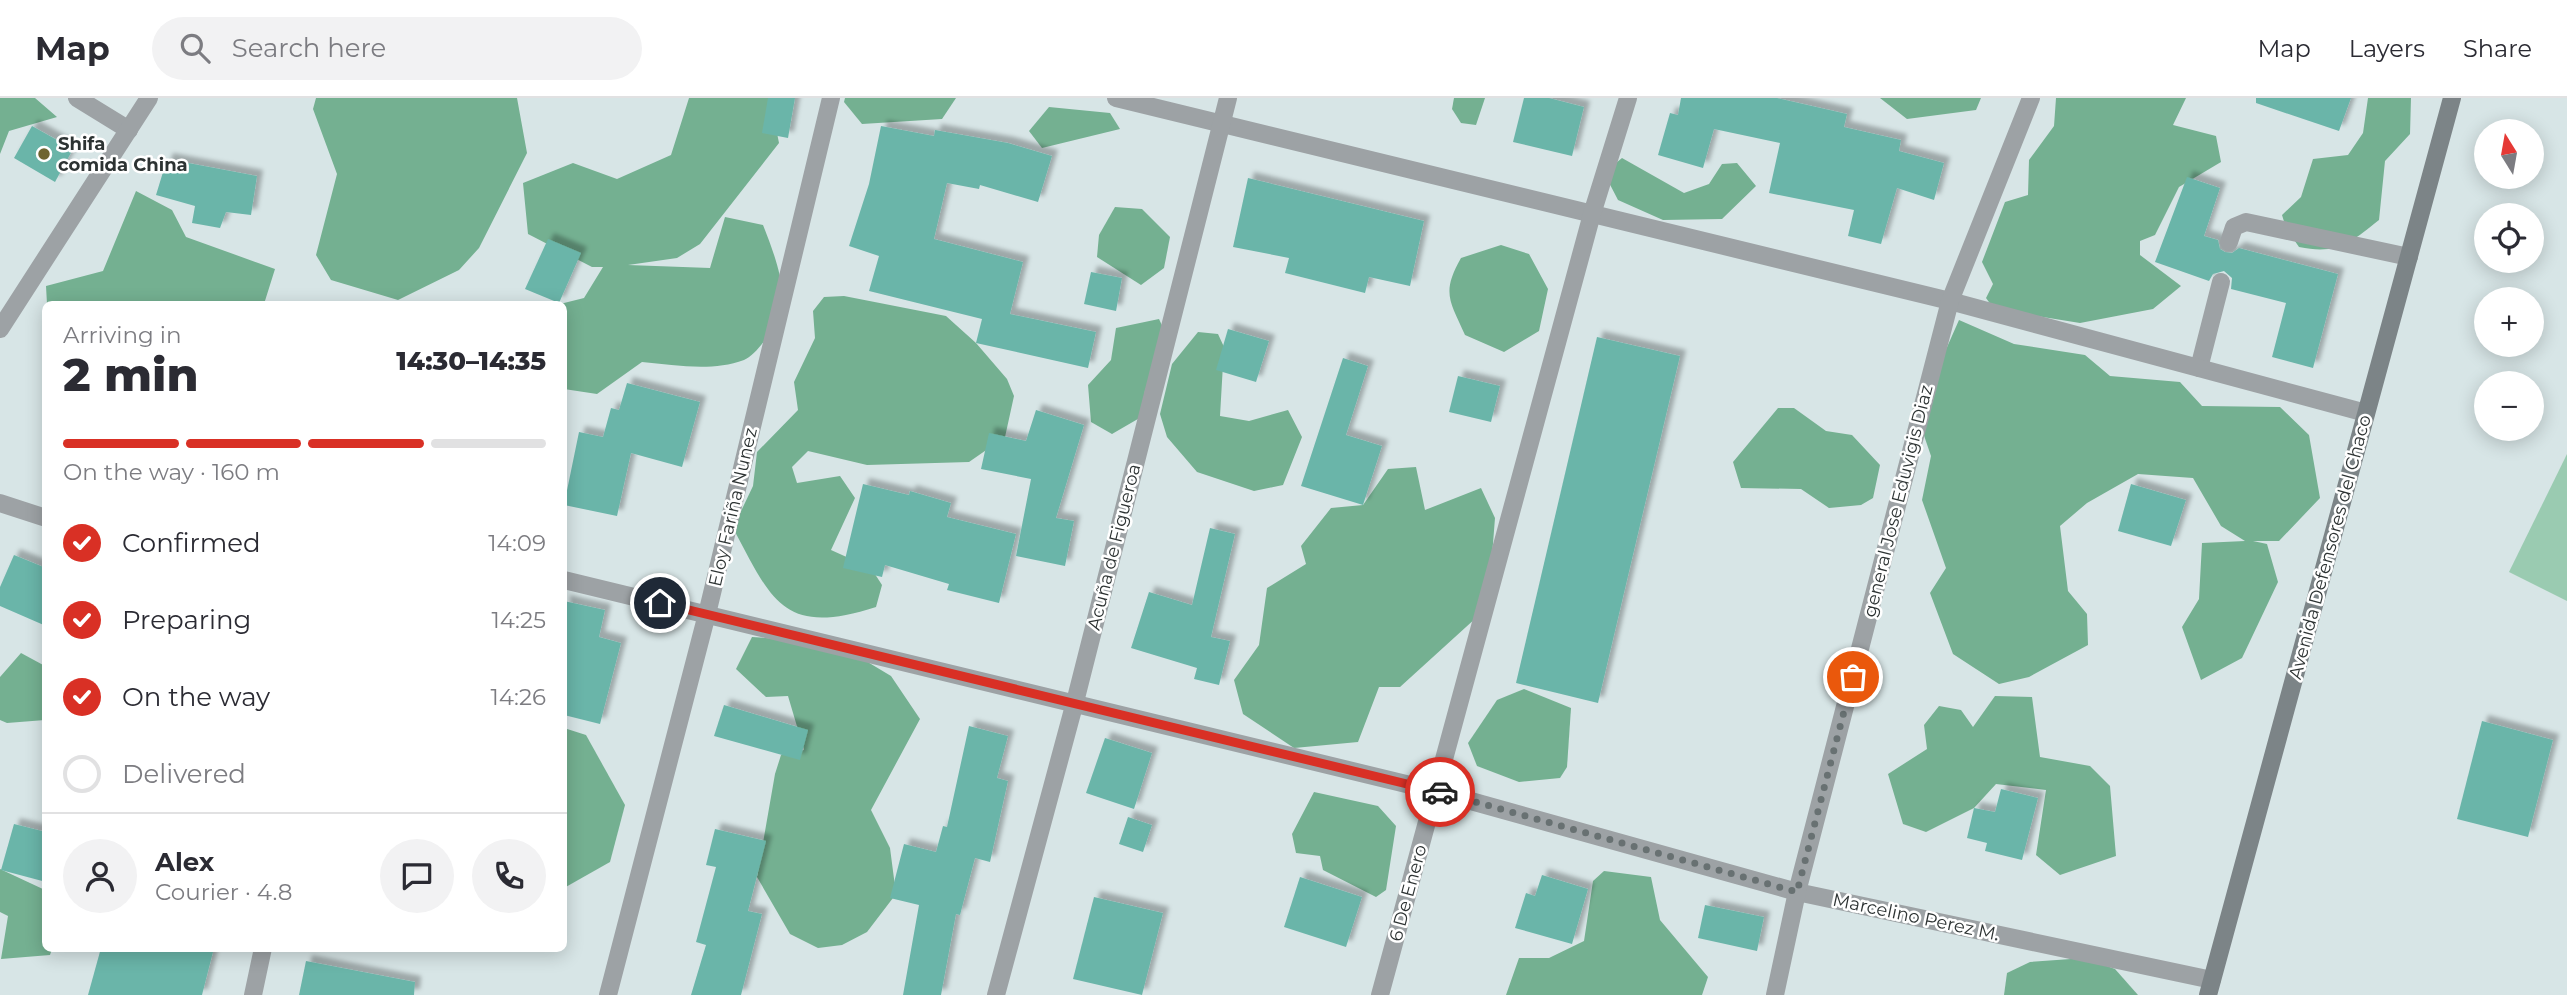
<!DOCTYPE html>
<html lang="en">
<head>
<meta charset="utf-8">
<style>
  body { margin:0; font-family:Montserrat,sans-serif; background:#f2f2f3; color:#2b2b33; height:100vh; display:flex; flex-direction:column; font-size:26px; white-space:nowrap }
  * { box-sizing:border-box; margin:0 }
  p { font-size:23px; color:#7c7c81 }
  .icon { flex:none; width:38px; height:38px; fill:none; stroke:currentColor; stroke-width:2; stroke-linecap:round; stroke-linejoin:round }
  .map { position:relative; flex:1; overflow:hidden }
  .sheet { position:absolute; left:42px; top:203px; width:525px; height:651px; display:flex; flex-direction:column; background:#fff; border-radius:10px; box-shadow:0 4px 18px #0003 }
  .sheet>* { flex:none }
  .needle { width:46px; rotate:349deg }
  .buttons { position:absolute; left:2474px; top:21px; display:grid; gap:14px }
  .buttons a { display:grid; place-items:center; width:70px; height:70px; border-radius:50%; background:#fff; box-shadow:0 4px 18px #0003; font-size:35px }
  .pin { position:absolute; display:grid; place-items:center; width:60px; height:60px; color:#fff; margin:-30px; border:4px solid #fff; border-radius:50%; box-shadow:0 2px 7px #0007 }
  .courier { position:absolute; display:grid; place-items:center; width:70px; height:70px; margin:-35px; border:5px solid #d93025; border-radius:50%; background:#fff; color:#222; box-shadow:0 2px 9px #0007 }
  .headline em { font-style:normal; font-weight:800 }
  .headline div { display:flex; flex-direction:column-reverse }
  .headline { display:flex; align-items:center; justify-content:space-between; height:119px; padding:0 21px }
  h1 { font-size:46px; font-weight:800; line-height:52px }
  .bar { display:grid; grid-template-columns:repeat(4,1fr); gap:10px 7px; align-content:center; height:84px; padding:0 21px }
  .bar i { height:9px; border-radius:5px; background:#e1e1e2 }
  .bar .current { background:#d93025 }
  .bar p { grid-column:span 4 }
  .line { display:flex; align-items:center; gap:18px; padding:0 21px; border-top:2px solid #e1e1e2 }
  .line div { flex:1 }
  .round { display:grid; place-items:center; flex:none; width:74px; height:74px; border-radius:37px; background:#f2f2f3 }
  ol { padding:0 21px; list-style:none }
  li { display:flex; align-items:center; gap:21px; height:77px }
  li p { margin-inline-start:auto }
  li .icon { padding:7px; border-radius:50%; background:#d93025; color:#fff; stroke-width:4 }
  li:last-child { color:#7c7c81 }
  li i { width:38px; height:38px; border:4px solid #e1e1e2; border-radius:50% }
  header { display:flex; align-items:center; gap:42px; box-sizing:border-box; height:98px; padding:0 35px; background:#fff; border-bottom:2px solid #e1e1e2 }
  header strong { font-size:33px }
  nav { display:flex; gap:38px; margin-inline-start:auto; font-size:24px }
  .search { width:490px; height:63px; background:#f2f2f3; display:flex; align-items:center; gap:18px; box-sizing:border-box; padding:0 24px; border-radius:38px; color:#7c7c81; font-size:26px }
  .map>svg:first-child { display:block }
</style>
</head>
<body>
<header>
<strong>Map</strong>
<div class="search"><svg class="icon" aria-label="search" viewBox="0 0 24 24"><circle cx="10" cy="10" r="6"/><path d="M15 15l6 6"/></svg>Search here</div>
<nav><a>Map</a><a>Layers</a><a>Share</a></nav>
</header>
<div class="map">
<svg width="2567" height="897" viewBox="0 0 2567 897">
  <defs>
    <filter id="shadow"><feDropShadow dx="6" dy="-6" stdDeviation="2" flood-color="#0004"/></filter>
  </defs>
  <rect width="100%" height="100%" fill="#d7e5e6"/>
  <path fill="#9acbb1" d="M2567,356v147l-58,-29z"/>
  <g fill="#74b091">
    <path d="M0,0h35l22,19 -48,14 -9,23z"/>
    <path d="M316,0h201l10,55 -48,95 -20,22 -61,30 -67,-20 -15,-25 21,-81 -24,-65z"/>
    <path d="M689,0h81l9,45 -79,101 -23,14 -49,7 82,3 15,-51 38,8c8,20 22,56 19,78 -1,16 -23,51 -38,57 -33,12 -68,5 -102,2l-45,32 -33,-5v-85h-4l24,-6 19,-31h-11l-64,-33 -5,-51 50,-20 44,16 54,-24z"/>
    <path d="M845,0h111l-14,21 -80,5 -18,-22z"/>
    <path d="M1454,0h31l-9,27 -15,-2 -9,-14z"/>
    <path d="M1880,0h101l-5,12 -69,9z"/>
    <path d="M2056,0h130l-13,27 43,11 5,26 -42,25 -24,48 -15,6v14l41,31 -28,23 -73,14 -86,-14 -8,-11 7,-14 -11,-22 23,-60 23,-7 1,-35 25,-34z"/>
    <path d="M2368,0h43l-1,36 -25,27 -6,59c-29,23 -42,35 -80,27l-13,-19 -4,-13 19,-18 12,-38 35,-4 15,-22z"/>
    <path d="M1049,9l61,6 10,16 -78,19 -13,-17z"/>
    <path d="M1622,60l62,35 25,-9 13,-20 15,-1 19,23 -34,33 -59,1 -45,-20 -14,-27z"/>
    <path d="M136,93l36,19 14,27 89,32 -11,35h-217l-1,-18 57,-15z"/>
    <path d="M1115,109l27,2 28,28 -6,31 -23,17 -44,-28 2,-22z"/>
    <path d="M1501,147l28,9 19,35 -9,42 -35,21 -39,-17c-15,-34 -24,-42 -4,-77z"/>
    <path d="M844,198l102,20 30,27 31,36 7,17 -9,41 -36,25 -102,3 -59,-14 -16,16 5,16 43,-7 15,22 -24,52 40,18 11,17 -6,22c-93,30 -104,-6 -143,-79l20,-42 4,-34 41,-42 -4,-28 21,-44 -2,-27 11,-14z"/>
    <path d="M1159,221l12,26 -26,45 -2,26 -31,18 -21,-12 -3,-37 23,-25 5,-32z"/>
    <path d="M1959,222l55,24 71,11 25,21 70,6 22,24 78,1 29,28 11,63 -41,43h-26l14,3 11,38 -36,76 -41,22 -19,-53 17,-28 3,-56 43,-2 -24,-15 -28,-48 -55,-4 -51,29 -27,23 8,65 19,23 1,31 -59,32 -30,7 -46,-30 -23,-61 16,-25 -24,-68 9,-44 -14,-41z"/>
    <path d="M1198,234l20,2 6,13 -4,69 29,5 39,-11 14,27 -19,48 -29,6 -57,-19 -30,-35 -7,-23 12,-50z"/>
    <path d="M1778,310h16l32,23 26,4 28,30 -7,33 -12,7 -32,3 -28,-19 -60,-1 -8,-26z"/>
    <path d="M1416,369l9,43 56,-22 14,30 -7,89 -88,80h-21l-21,55 -64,6 -51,-34 -9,-34 25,-35 8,-57 39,-24 -5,-18 30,-38 32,-3 25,-36z"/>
    <path d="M752,539l84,6 55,33 29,43 -49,91 19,38 6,46 -29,38 -25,13 -24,3 -28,-14 -33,-57 18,-103 6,-19 23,-5 -16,-54 -22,1 -30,-28z"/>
    <path d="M21,555l24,13v54l-38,3 -7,-3v-43z"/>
    <path d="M1524,591l47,19 -4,59 -7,11 -41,4 -42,-16 -9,-23 29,-43z"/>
    <path d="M1995,598l37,1 8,60 50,9 20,20 6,70 -56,19 -24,-20 10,-65 -50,-6 -22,24 -48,24 -23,-8 -15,-50 39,-25 -3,-24 15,-19 22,4 12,17z"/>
    <path d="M564,630l22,7 39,70 -15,57 -46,26z"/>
    <path d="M1314,694l64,14 18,20 -10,64 -10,7 -53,-27 -3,-14 -24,-3 -4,-19z"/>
    <path d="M0,771l45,21 1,58 6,1 -2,6 -49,4 7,-43 -8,-4z"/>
    <path d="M1604,773l47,6 9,43 48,57 -6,18h-196l13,-37h30l35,-17 9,-60z"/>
    <path d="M2085,860l30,11 23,26h-134l3,-22 23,-11z"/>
  </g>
  <g fill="#6bb5a9" filter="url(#shadow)">
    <path d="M768,0h27l-7,40 -26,-5z"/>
    <path d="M1524,0h25l35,9 -12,49 -59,-14z"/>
    <path d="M1681,0h96l70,16 -3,13 57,13 -2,11 45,12 -10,37 -37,-12 -16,56 -33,-8 6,-26 -85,-17 11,-50 -66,-14 -11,39 -45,-13 12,-42 8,2z"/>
    <path d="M2256,0h95l-12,33 -83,-28z"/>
    <path d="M32,28l41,23 -18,33 -41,-24z"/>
    <path d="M881,28l53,10 1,-6 73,13 44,13 -14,46 -58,-17 -1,4 -32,-6 -13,56 89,23 -13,52 86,18 -8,36 -112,-25 6,-24 -113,-28 10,-35 -30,-10 20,-62z"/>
    <path d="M167,61l90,17 -6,39 -25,-3 -6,16 -28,-5 3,-17 -39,-11z"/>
    <path d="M2187,79l33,11 -16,48 14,4 2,9 5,3 7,1 7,-5 99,26 -25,94 -41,-11 14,-54 -55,-14 1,-11 -8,-7 -11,3 -4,7 -54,-19z"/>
    <path d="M1248,80l176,43 -14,65 -41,-9 -4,16 -80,-20 4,-15 -56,-11z"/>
    <path d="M548,141l33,14 -22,50 -34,-14z"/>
    <path d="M1091,174l31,6 -6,33 -32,-7z"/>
    <path d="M1228,231l41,12 -13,41 -40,-12z"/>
    <path d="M1597,239l83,19 -82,347 -82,-20z"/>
    <path d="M1343,260l25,8 -22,69 36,11 -19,59 -62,-19z"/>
    <path d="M1458,278l42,10 -9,36 -42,-10z"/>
    <path d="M627,285l73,19 -18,65 -51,-14 -14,63 -53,-11 15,-73 24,5 8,-29 8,2z"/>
    <path d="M1036,312l48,15 -28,93 18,3 -9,45 -49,-10 15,-77 -50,-10 8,-36 37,8z"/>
    <path d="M863,386l46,11 1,-4 41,12 -4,14 69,17 -17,69 -52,-13 2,-6 -64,-19 -3,12 -39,-9z"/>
    <path d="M2131,386l55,16 -15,46 -53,-15z"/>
    <path d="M1210,430l25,6 -24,103 19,4 -11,44 -25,-6 3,-11 -66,-20 18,-56 43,13z"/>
    <path d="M14,457l32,13v58l-46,-20v-19z"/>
    <path d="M564,503l41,9 -6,27 22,6 -21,81 -36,-9z"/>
    <path d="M724,607l84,25 -8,30 -86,-24z"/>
    <path d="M2482,623l71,19 -25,97 -71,-18z"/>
    <path d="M969,628l39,10 -11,42 11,3 -18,81 -15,-4 -15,57 -4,-1 -15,81h-38l16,-90 -29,-7 14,-54 32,8 7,-26 4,1z"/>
    <path d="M1105,640l47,15 -18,56 -48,-16z"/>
    <path d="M2001,691l37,9 -16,62 -37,-9 2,-8 -20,-5 7,-30 21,4z"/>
    <path d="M1128,719l24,8 -9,27 -24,-8z"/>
    <path d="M14,726l32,8v50l-45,-12z"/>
    <path d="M715,731l51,12 -18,70 14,3 -21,81h-50l15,-50 -10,-3 20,-75 -10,-2z"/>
    <path d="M1542,777l46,14 -16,55 -57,-16 11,-35 9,3z"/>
    <path d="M1300,779l62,20 -16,50 -62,-20z"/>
    <path d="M1094,799l69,16 -21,82 -69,-16z"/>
    <path d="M1705,807l59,12 -7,34 -59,-13z"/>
    <path d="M101,850h113l-12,47h-114z"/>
    <path d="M306,863l109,21 -1,13h-115z"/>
  </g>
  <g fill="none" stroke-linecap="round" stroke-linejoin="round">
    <g stroke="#9da2a5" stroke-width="18">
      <path d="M2229,144l5,-15 12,-5 163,35"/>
      <path d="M2199,270l22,-86"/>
    </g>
    <g stroke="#9da2a5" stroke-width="18">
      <path d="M77,0l52,32"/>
      <path d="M1116,0l834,203 416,112"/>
      <path d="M0,231l149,-231"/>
      <path d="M0,405l46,15"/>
      <path d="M564,482l871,211 362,101 415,88"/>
      <path d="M253,897l10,-47"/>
      <path d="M608,897l99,-381 124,-516"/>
      <path d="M996,897l79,-293 153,-604"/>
      <path d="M1380,897l212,-781 36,-116"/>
      <path d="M1775,897l22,-103 153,-591 81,-203"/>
    </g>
    <path stroke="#7c8487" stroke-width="18" d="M2208,897l244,-897"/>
  </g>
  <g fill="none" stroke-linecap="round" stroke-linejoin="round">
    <path stroke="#687172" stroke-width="7" stroke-dasharray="0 12.6" d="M1440,694l357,100 56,-215"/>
    <path stroke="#d93025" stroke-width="9" d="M660,505l780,189"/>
  </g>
  <circle fill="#6e6430" stroke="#fff" stroke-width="2.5" cx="44" cy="56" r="7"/>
  <g text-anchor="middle" stroke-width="5" stroke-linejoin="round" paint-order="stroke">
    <g font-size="18" font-weight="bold" fill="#2d3333" stroke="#fff" text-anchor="start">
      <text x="58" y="52">Shifa<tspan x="58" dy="21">comida China</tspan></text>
    </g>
    <g font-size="18" fill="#2d3333" stroke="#fff">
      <text transform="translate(1898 403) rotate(-76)" y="6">general Jose Eduvigis Diaz</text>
      <text transform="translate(733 409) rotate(-77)" y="6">Eloy Fariña Nunez</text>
      <text transform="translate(1114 449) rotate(-76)" y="6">Acuña de Figueroa</text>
      <text transform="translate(2330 449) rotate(-75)" y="6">Avenida Defensores del Chaco</text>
      <text transform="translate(1408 795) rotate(-75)" y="6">6 De Enero</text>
      <text transform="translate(1916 819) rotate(12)" y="6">Marcelino Perez M.</text>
    </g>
  </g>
</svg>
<div class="buttons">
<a><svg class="needle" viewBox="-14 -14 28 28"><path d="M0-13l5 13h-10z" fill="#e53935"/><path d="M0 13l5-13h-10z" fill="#7c7c81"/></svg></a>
<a><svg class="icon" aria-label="locate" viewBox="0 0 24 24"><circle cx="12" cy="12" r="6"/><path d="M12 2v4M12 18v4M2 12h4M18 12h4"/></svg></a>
<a>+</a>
<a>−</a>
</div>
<div class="pin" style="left:1853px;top:579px;background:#ea580c"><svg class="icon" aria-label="bag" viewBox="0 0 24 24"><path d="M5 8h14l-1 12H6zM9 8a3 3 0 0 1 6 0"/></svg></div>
<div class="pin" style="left:660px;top:505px;background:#1f2937"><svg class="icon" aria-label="home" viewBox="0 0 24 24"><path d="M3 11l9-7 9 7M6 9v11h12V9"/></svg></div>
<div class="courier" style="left:1440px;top:694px"><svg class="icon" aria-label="car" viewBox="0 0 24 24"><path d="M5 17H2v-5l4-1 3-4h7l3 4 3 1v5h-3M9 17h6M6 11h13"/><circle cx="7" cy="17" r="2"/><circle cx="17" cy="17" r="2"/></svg></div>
<section class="sheet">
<div class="headline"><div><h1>2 min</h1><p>Arriving in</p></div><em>14:30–14:35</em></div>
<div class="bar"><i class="current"></i><i class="current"></i><i class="current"></i><i></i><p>On the way · 160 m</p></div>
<ol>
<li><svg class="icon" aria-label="check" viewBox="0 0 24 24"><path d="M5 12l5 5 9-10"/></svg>Confirmed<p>14:09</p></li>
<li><svg class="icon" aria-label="check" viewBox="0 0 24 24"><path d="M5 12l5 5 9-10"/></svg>Preparing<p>14:25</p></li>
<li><svg class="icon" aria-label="check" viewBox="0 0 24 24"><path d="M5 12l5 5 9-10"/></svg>On the way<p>14:26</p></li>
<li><i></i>Delivered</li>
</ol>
<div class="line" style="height:126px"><a class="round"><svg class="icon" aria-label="person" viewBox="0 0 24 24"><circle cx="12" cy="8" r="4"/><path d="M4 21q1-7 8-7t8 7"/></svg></a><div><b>Alex</b><p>Courier · 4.8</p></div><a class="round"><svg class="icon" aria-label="chat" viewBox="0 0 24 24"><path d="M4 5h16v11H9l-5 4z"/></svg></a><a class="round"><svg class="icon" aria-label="phone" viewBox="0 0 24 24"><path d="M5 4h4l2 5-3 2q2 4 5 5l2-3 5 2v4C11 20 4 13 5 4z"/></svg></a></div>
</section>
</div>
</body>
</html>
